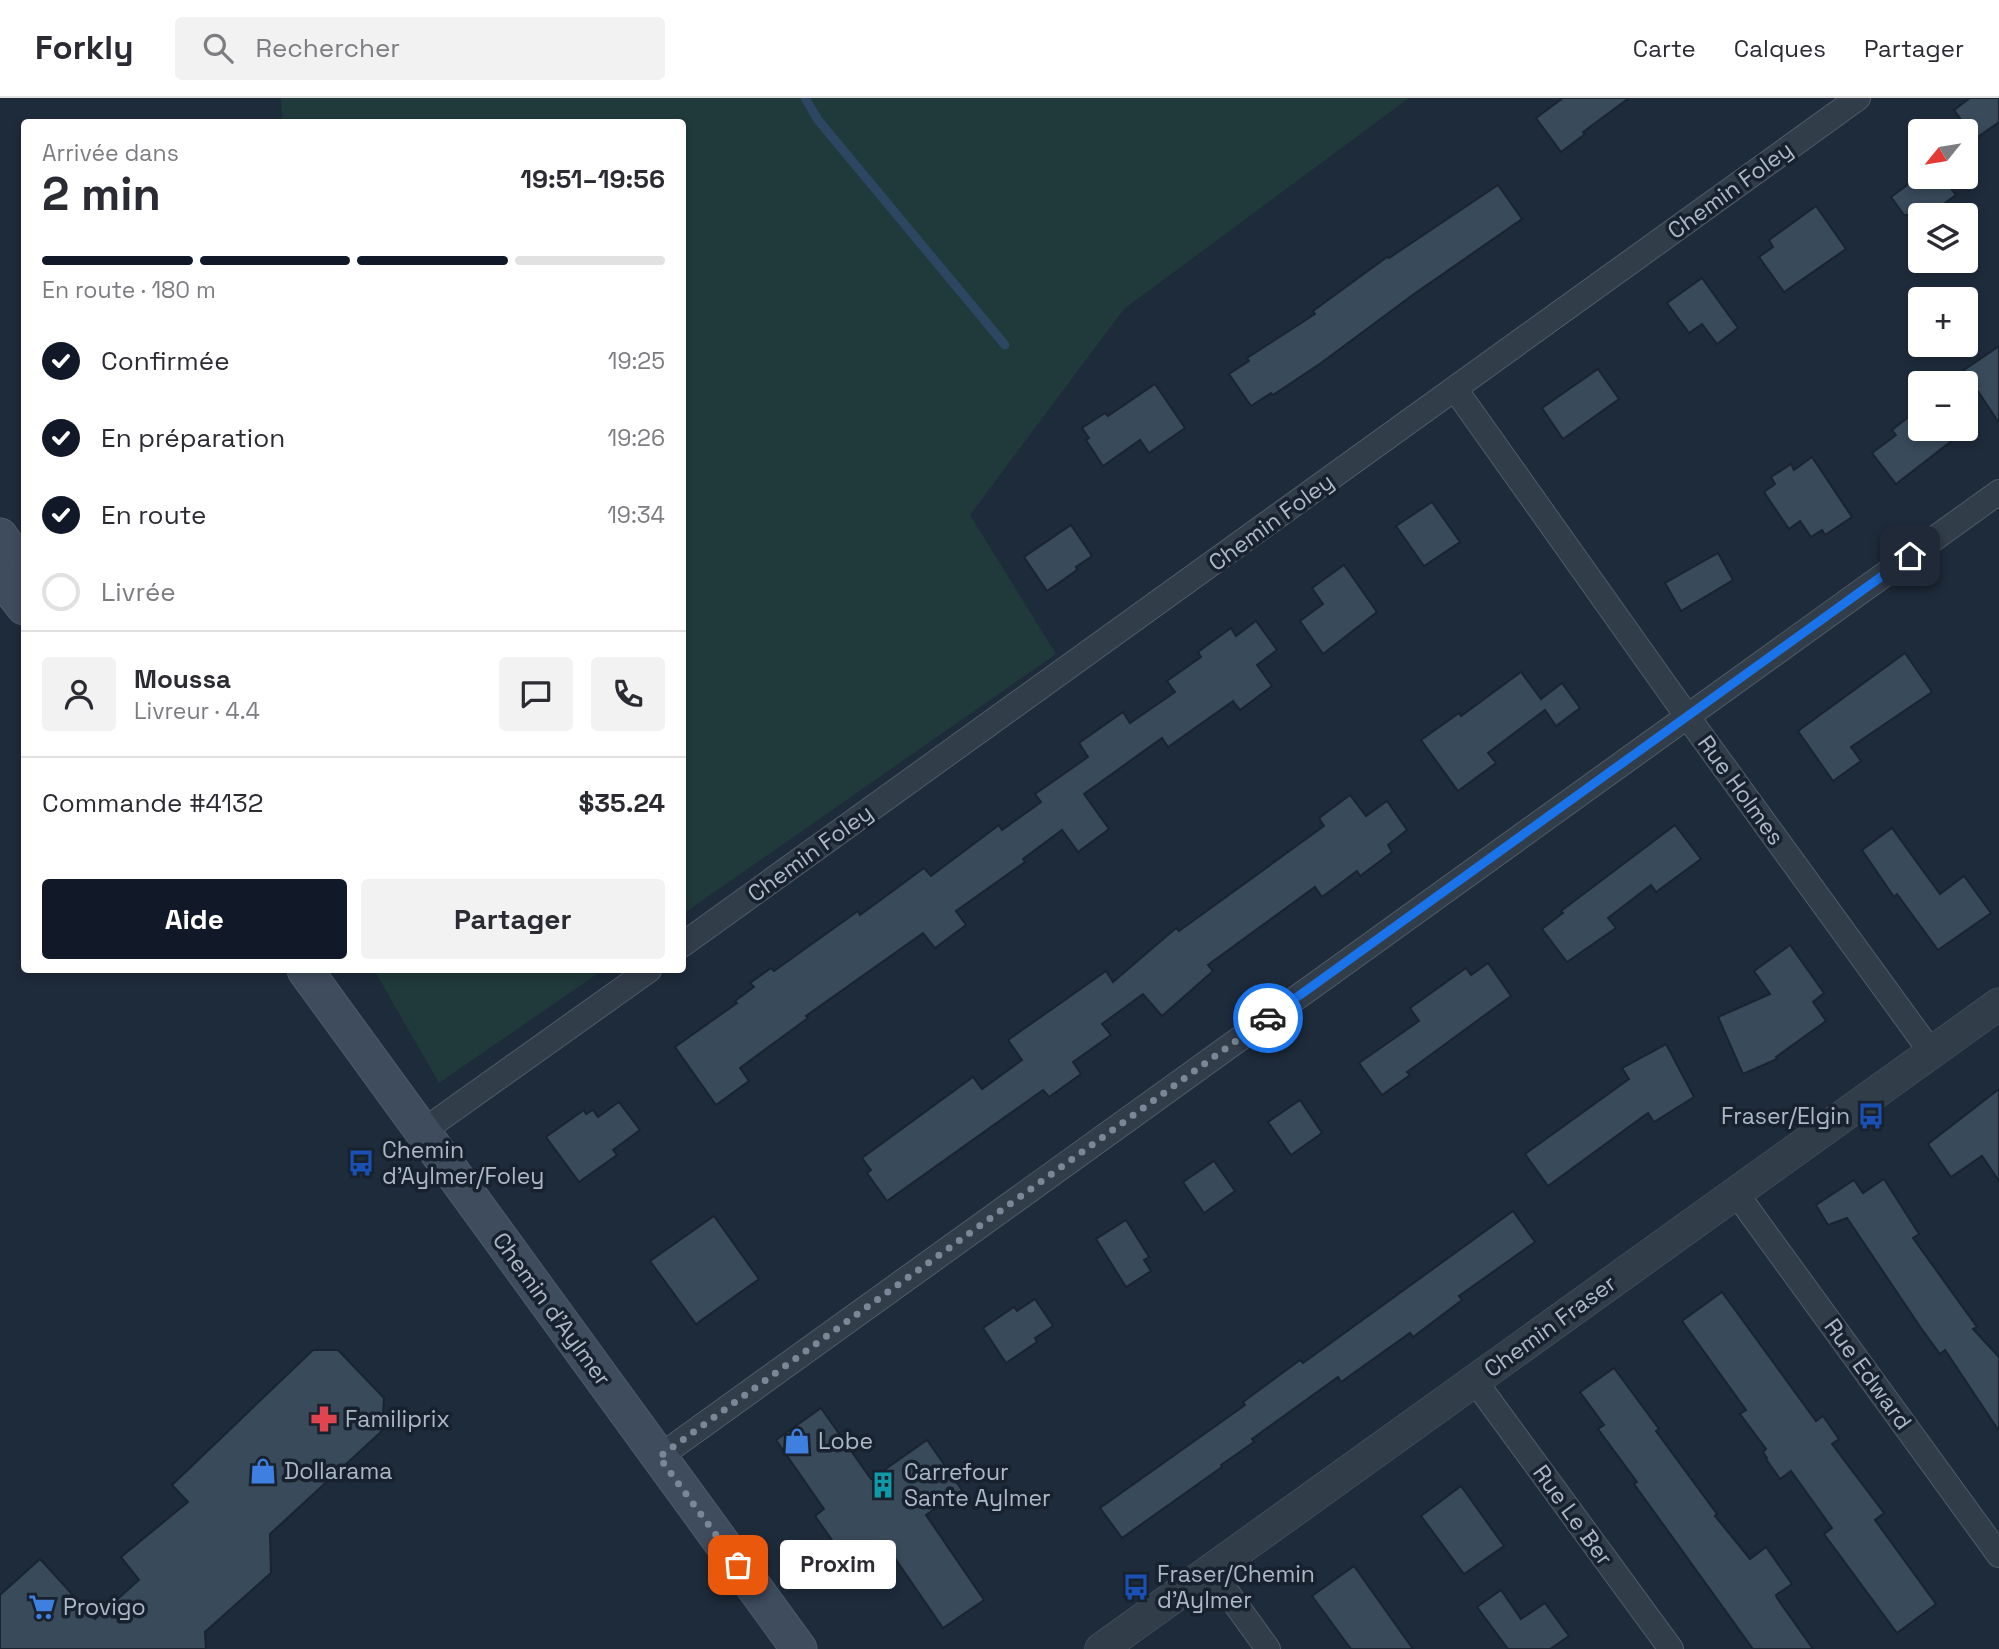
<!DOCTYPE html>
<html lang="fr">
<head>
<meta charset="utf-8">
<style>
  body { margin:0; font-family:"Space Grotesk",sans-serif; background:#f2f2f3; color:#2b2b33; height:100vh; display:flex; flex-direction:column; font-size:26px; white-space:nowrap }
  * { box-sizing:border-box; margin:0 }
  p { font-size:23px; color:#7c7c81 }
  .icon { flex:none; width:38px; height:38px; fill:none; stroke:currentColor; stroke-width:2; stroke-linecap:round; stroke-linejoin:round }
  .map { position:relative; flex:1; overflow:hidden }
  .drawer { position:absolute; left:21px; top:21px; width:665px; height:854px; display:flex; flex-direction:column; background:#fff; border-radius:7px; box-shadow:0 4px 10px #0003 }
  .drawer>* { flex:none }
  .needle { width:46px; rotate:240deg }
  .tools { position:absolute; left:1908px; top:21px; display:grid; gap:14px }
  .tools a { display:grid; place-items:center; width:70px; height:70px; border-radius:7px; background:#fff; box-shadow:0 4px 10px #0003; font-size:35px }
  .pin { position:absolute; display:grid; place-items:center; width:60px; height:60px; color:#fff; margin:-30px; border-radius:14px; box-shadow:0 4px 10px #0006 }
  .courier { position:absolute; display:grid; place-items:center; width:70px; height:70px; margin:-35px; border:5px solid #1a73e8; border-radius:50%; background:#fff; color:#222; box-shadow:0 2px 9px #0007 }
  .bubble { position:absolute; height:49px; border-radius:7px; background:#fff; box-shadow:0 4px 10px #0003; font-size:23px; font-weight:600; line-height:49px; text-align:center }
  .overview em { font-style:normal; font-weight:600 }
  .overview div { display:flex; flex-direction:column-reverse }
  .overview { display:flex; align-items:center; justify-content:space-between; height:119px; padding:0 21px }
  h1 { font-size:46px; font-weight:600; line-height:52px }
  .bar { display:grid; grid-template-columns:repeat(4,1fr); gap:10px 7px; align-content:center; height:84px; padding:0 21px }
  .bar i { height:9px; border-radius:5px; background:#e1e1e2 }
  .bar .selected { background:#111827 }
  .bar p { grid-column:span 4 }
  .line { display:flex; align-items:center; gap:18px; padding:0 21px; border-top:2px solid #e1e1e2 }
  .line div { flex:1 }
  .round { display:grid; place-items:center; flex:none; width:74px; height:74px; border-radius:7px; background:#f2f2f3 }
  ol { padding:0 21px; list-style:none }
  li { display:flex; align-items:center; gap:21px; height:77px }
  li p { margin-inline-start:auto }
  li .icon { padding:7px; border-radius:50%; background:#111827; color:#fff; stroke-width:4 }
  li:last-child { color:#7c7c81 }
  li i { width:38px; height:38px; border:4px solid #e1e1e2; border-radius:50% }
  .primary-button { display:flex; gap:14px; margin-top:auto; padding:14px 21px }
  .primary-button a { flex:1; height:80px; border-radius:7px; background:#111827; color:#fff; font-size:28px; font-weight:600; line-height:80px; text-align:center }
  .primary-button a+a { background:#f2f2f3; color:#2b2b33 }
  header { display:flex; align-items:center; gap:42px; box-sizing:border-box; height:98px; padding:0 35px; background:#fff; border-bottom:2px solid #e1e1e2 }
  header strong { font-size:33px }
  nav { display:flex; gap:38px; margin-inline-start:auto; font-size:24px }
  .search { width:490px; height:63px; background:#f2f2f3; display:flex; align-items:center; gap:18px; box-sizing:border-box; padding:0 24px; border-radius:7px; color:#7c7c81; font-size:26px }
  .map>svg:first-child { display:block }
</style>
</head>
<body>
<header>
<strong>Forkly</strong>
<div class="search"><svg class="icon" aria-label="search" viewBox="0 0 24 24"><circle cx="10" cy="10" r="6"/><path d="M15 15l6 6"/></svg>Rechercher</div>
<nav><a>Carte</a><a>Calques</a><a>Partager</a></nav>
</header>
<div class="map">
<svg width="1999" height="1551" viewBox="0 0 1999 1551">
  <rect width="100%" height="100%" fill="#1e2b3a"/>
  <g fill="#20393b">
    <path d="M281,0h1128l-285,211 -154,206 86,139 -373,260 -1,-792h-400z"/>
    <path d="M374,872h229l-164,113z"/>
  </g>
  <g fill="none" stroke-linecap="round" stroke-linejoin="round">
    <path stroke="#2d4661" stroke-width="9" d="M805,0l13,22 187,225"/>
  </g>
  <g fill="#394a5a" stroke="#192430" stroke-width="2">
    <path d="M1563,0h66l-46,34 2,2 -24,18 -25,-34z"/>
    <path d="M1970,0h29v24l-24,17 -21,-29z"/>
    <path d="M1918,79h24l14,18 -28,20h-24l-13,-18z"/>
    <path d="M1498,87l24,34 -108,75 -93,69 -48,32 -2,-2 -20,13 -22,-32 20,-13 -2,-3 68,-44 -2,-3 74,-54 2,1z"/>
    <path d="M1816,108l30,43 -62,43 -25,-35 14,-10 -4,-7z"/>
    <path d="M1702,180l36,50 -21,16 -15,-20 -13,9 -22,-30z"/>
    <path d="M1999,248v77l-35,-53z"/>
    <path d="M1598,271l21,30 -56,40 -21,-31z"/>
    <path d="M1155,286l30,44 -36,25 -9,-13 -37,26 -17,-26 3,-2 -7,-10 23,-15 3,3z"/>
    <path d="M1920,310v21h47l-71,55 -24,-31 24,-18 -4,-5z"/>
    <path d="M1812,359l40,60 -27,18 -3,-5 -11,7 -11,-16 -11,8 -25,-37 11,-8 -4,-7 20,-13 3,6z"/>
    <path d="M1432,404l28,40 -36,24 -28,-40z"/>
    <path d="M1071,427l21,31 -16,11 1,3 -30,21 -23,-34z"/>
    <path d="M1718,455l15,27 -52,31 -16,-28z"/>
    <path d="M1344,467l33,47 -54,42 -23,-33 23,-17 -11,-16z"/>
    <path d="M1256,523l21,29 -20,15 15,21 -32,24 -7,-9 -65,46 -6,-9 -78,56 25,35 -31,23 -16,-22 -39,29 2,3 -69,49 10,14 -31,23 -12,-15 -117,83 2,2 -68,50 9,13 -33,24 -41,-58 62,-44 -2,-2 19,-14 -4,-4 21,-15 3,3 84,-60 2,4 64,-47 7,8 68,-51 3,5 39,-28 -6,-8 53,-37 -9,-14 44,-31 7,11 45,-31 -8,-11 34,-24 -3,-5 33,-24 5,8z"/>
    <path d="M1905,555l27,39 -81,55 10,14 -28,20 -35,-50z"/>
    <path d="M1521,574l20,27 21,-16 18,25 -24,18 -11,-16 -57,43 8,10 -38,28 -37,-51 38,-27 2,3z"/>
    <path d="M1350,697l16,21 21,-15 20,29 -19,15 4,7 -32,24 -3,-5 -35,26 -7,-10 -107,78 5,6 -51,45 -19,-22 -41,30 9,11 -38,27 8,12 -32,23 -6,-7 -156,111 -20,-28 4,-3 -9,-12 111,-81 9,12 40,-29 -14,-20 98,-69 7,11 63,-54 3,3 145,-105 -5,-8z"/>
    <path d="M1675,727l26,34 -45,33 -5,-7 -43,33 8,10 -49,34 -25,-33 21,-16 -2,-2z"/>
    <path d="M1892,730l48,66 24,-18 27,37 -53,37 -41,-56 -3,3 -32,-47z"/>
    <path d="M1790,847l34,48 -11,9 13,19 -50,36 1,2 -34,15 -25,-57 52,-23 -16,-23z"/>
    <path d="M1488,865l23,33 -104,76 3,3 -28,20 -23,-32 60,-42 -9,-13 56,-40 5,7z"/>
    <path d="M1666,946l28,53 -40,25 -6,-9 -100,73 -23,-32 104,-75 -7,-11z"/>
    <path d="M1999,991v92l-17,-25 -31,21 -23,-33z"/>
    <path d="M1300,1002l22,33 -31,22 -23,-33z"/>
    <path d="M619,1004l21,28 -27,20 4,5 -38,27 -33,-45 38,-27 2,4 7,-4 5,7z"/>
    <path d="M1214,1063l21,30 -31,22 -21,-31z"/>
    <path d="M1884,1081l35,55 -6,4 64,89 -4,2 26,28v74l-54,-81 -5,4 -19,-26 -74,-110 -19,7 -12,-20 38,-25 9,13z"/>
    <path d="M1513,1113l22,31 -76,54 3,4 -49,37 -3,-4 -69,49 -3,-5 -86,62 2,3 -33,23 1,2 -100,71 -22,-30 145,-103 -2,-3 57,-42 3,3z"/>
    <path d="M714,1118l45,63 -63,45 -46,-63z"/>
    <path d="M1126,1122l23,37 -5,3 7,11 -25,16 -30,-48z"/>
    <path d="M1722,1194l94,129 7,-5 16,23 -7,5 52,69 -9,7 61,84 -39,29 -73,-99 8,-6 -41,-57 -11,8 -14,-20 1,-1 -4,-6 3,-3 -26,-35 6,-4 -64,-89z"/>
    <path d="M1035,1201l18,27 -18,12 2,4 -31,21 -23,-35 31,-21 3,4z"/>
    <path d="M313,1252h25l46,48 -2,33 -112,103 1,39 -66,59 1,17h-206v-54l40,-36 55,60 44,-39 -18,-23 67,-55 -16,-17z"/>
    <path d="M1614,1270l45,61 -3,2 61,83 -2,2 35,43 16,-12 26,37 -16,11 1,3 36,51h-60l-119,-165 3,-2 -39,-53 6,-4 -24,-33z"/>
    <path d="M821,1310l50,71 56,-39 35,50 -36,25 58,85 -41,28 -58,-84 -34,23 -36,-51 9,-7 -48,-69z"/>
    <path d="M1461,1388l43,60 -40,28 -43,-58z"/>
    <path d="M1354,1468l59,83h-62l-39,-53z"/>
    <path d="M1501,1492l20,29 24,-16 24,33 -19,13h-42l-31,-42z"/>
  </g>
  <g fill="none" stroke-linecap="round" stroke-linejoin="round">
    <g stroke="#4f5b68" stroke-width="26">
      <g id="minor">
        <path d="M1455,291l232,327 244,336"/>
        <path d="M682,847l1176,-847"/>
        <path d="M423,1033l226,-161"/>
        <path d="M1736,1095l263,362"/>
        <path d="M1475,1283l196,268"/>
        <path d="M659,1359l1340,-965"/>
        <path d="M1211,1472l57,79"/>
      </g>
    </g>
    <g stroke="#4f5b68" stroke-width="33">
      <path id="tertiary" d="M1101,1551l898,-645"/>
    </g>
    <g stroke="#4f5b68" stroke-width="37">
      <g id="secondary">
        <path d="M0,438l24,35"/>
        <path d="M0,478l24,31"/>
        <path d="M305,872l494,679"/>
      </g>
    </g>
    <use href="#minor" stroke="#323d4a" stroke-width="24"/>
    <use href="#tertiary" stroke="#323d4a" stroke-width="32"/>
    <use href="#secondary" stroke="#3f4c5d" stroke-width="35"/>
  </g>
  <g fill="none" stroke-linecap="round" stroke-linejoin="round">
    <path stroke="#7a8796" stroke-width="7" stroke-dasharray="0 12.6" d="M738,1467l-79,-108 609,-439"/>
    <path stroke="#1a73e8" stroke-width="9" d="M1268,920l642,-462"/>
  </g>
  <defs>
    <g id="bus-bare" transform="scale(2.1)"><path d="M-5-6H5V4H4V6H2V4H-2V6H-4V4H-5ZM-3.5-4V0h7V-4ZM-3.5 1.2v1.5H-2V1.2ZM2 1.2v1.5H3.5V1.2Z" fill="#1a4fb4" stroke="#17222e" stroke-width="2.5" paint-order="stroke"/></g>
    <g id="pharmacy-bare" transform="scale(2.1)"><path d="M-2-6h4v4h4v4h-4v4h-4v-4h-4v-4h4Z" fill="#e0444e" stroke="#17222e" stroke-width="2.5" paint-order="stroke"/></g>
    <g id="shop-bare" transform="scale(2.1)"><path d="M-5-2.5h2.3a2.7 3.5 0 0 1 5.4 0H5L5.5 6h-11ZM-1.5-2.5h3a1.5 2.3 0 0 0-3 0Z" fill="#3f7fe0" stroke="#17222e" stroke-width="2.5" paint-order="stroke"/></g>
    <g id="building-bare" transform="scale(2.1)"><path d="M-4-6H4V6H1V3H-1V6H-4ZM-2.5-4.3h1.7v1.8h-1.7ZM.8-4.3h1.7v1.8H.8ZM-2.5-1h1.7V.8h-1.7ZM.8-1h1.7V.8H.8Z" fill="#0f9aa8" stroke="#17222e" stroke-width="2.5" paint-order="stroke"/></g>
    <g id="supermarket-bare" transform="scale(2.1)"><path d="M-6-5.5h2.5l.6 2H6L4.5 2H-2.5L-4.4-4H-6ZM-1.5 3.2a1.3 1.3 0 1 0 .1 0ZM3 3.2a1.3 1.3 0 1 0 .1 0Z" fill="#3f7fe0" stroke="#17222e" stroke-width="2.5" paint-order="stroke"/></g>
  </defs>
  <g fill-rule="evenodd">
    <use href="#bus-bare" x="1871" y="1018"/>
    <use href="#bus-bare" x="361" y="1065"/>
    <use href="#pharmacy-bare" x="324" y="1321"/>
    <use href="#shop-bare" x="797" y="1343"/>
    <use href="#shop-bare" x="263" y="1373"/>
    <use href="#building-bare" x="883" y="1387"/>
    <use href="#bus-bare" x="1136" y="1489"/>
    <use href="#supermarket-bare" x="42" y="1509"/>
  </g>
  <g text-anchor="middle" stroke-width="7" stroke-linejoin="round" paint-order="stroke">
    <g font-size="23" fill="#acb8c7" stroke="#17222e">
      <text transform="translate(1730 92) rotate(-36)" y="8">Chemin Foley</text>
      <text transform="translate(1271 424) rotate(-36)" y="8">Chemin Foley</text>
      <text transform="translate(1741 692) rotate(54)" y="8">Rue Holmes</text>
      <text transform="translate(810 755) rotate(-36)" y="8">Chemin Foley</text>
      <text transform="translate(552 1211) rotate(54)" y="8">Chemin d'Aylmer</text>
      <text transform="translate(1550 1228) rotate(-36)" y="8">Chemin Fraser</text>
      <text transform="translate(1868 1276) rotate(54)" y="8">Rue Edward</text>
      <text transform="translate(1573 1417) rotate(54)" y="8">Rue Le Ber</text>
    </g>
    <g font-size="23" fill="#acb8c7" stroke="#17222e" text-anchor="start">
      <text x="1850" y="1026" text-anchor="end">Fraser/Elgin</text>
      <text x="382" y="1060">Chemin<tspan x="382" dy="26">d'Aylmer/Foley</tspan></text>
      <text x="345" y="1329">Familiprix</text>
      <text x="818" y="1351">Lobe</text>
      <text x="284" y="1381">Dollarama</text>
      <text x="904" y="1382">Carrefour<tspan x="904" dy="26">Sante Aylmer</tspan></text>
      <text x="1157" y="1484">Fraser/Chemin<tspan x="1157" dy="26">d'Aylmer</tspan></text>
      <text x="63" y="1517">Provigo</text>
    </g>
  </g>
</svg>
<div class="tools">
<a><svg class="needle" viewBox="-14 -14 28 28"><path d="M0-13l5 13h-10z" fill="#e53935"/><path d="M0 13l5-13h-10z" fill="#7c7c81"/></svg></a>
<a><svg class="icon" aria-label="layers" viewBox="0 0 24 24"><path d="M12 4l9 5-9 5-9-5zM3 14l9 5 9-5"/></svg></a>
<a>+</a>
<a>−</a>
</div>
<div class="pin" style="left:738px;top:1467px;background:#ea580c"><svg class="icon" aria-label="bag" viewBox="0 0 24 24"><path d="M5 8h14l-1 12H6zM9 8a3 3 0 0 1 6 0"/></svg></div>
<div class="pin" style="left:1910px;top:458px;background:#1f2937"><svg class="icon" aria-label="home" viewBox="0 0 24 24"><path d="M3 11l9-7 9 7M6 9v11h12V9"/></svg></div>
<div class="courier" style="left:1268px;top:920px"><svg class="icon" aria-label="car" viewBox="0 0 24 24"><path d="M5 17H2v-5l4-1 3-4h7l3 4 3 1v5h-3M9 17h6M6 11h13"/><circle cx="7" cy="17" r="2"/><circle cx="17" cy="17" r="2"/></svg></div>
<div class="bubble" style="left:780px;top:1442px;width:116px">Proxim</div>
<section class="drawer">
<div class="overview"><div><h1>2 min</h1><p>Arrivée dans</p></div><em>19:51–19:56</em></div>
<div class="bar"><i class="selected"></i><i class="selected"></i><i class="selected"></i><i></i><p>En route · 180 m</p></div>
<ol>
<li><svg class="icon" aria-label="check" viewBox="0 0 24 24"><path d="M5 12l5 5 9-10"/></svg>Confirmée<p>19:25</p></li>
<li><svg class="icon" aria-label="check" viewBox="0 0 24 24"><path d="M5 12l5 5 9-10"/></svg>En préparation<p>19:26</p></li>
<li><svg class="icon" aria-label="check" viewBox="0 0 24 24"><path d="M5 12l5 5 9-10"/></svg>En route<p>19:34</p></li>
<li><i></i>Livrée</li>
</ol>
<div class="line" style="height:126px"><a class="round"><svg class="icon" aria-label="person" viewBox="0 0 24 24"><circle cx="12" cy="8" r="4"/><path d="M4 21q1-7 8-7t8 7"/></svg></a><div><b>Moussa</b><p>Livreur · 4.4</p></div><a class="round"><svg class="icon" aria-label="chat" viewBox="0 0 24 24"><path d="M4 5h16v11H9l-5 4z"/></svg></a><a class="round"><svg class="icon" aria-label="phone" viewBox="0 0 24 24"><path d="M5 4h4l2 5-3 2q2 4 5 5l2-3 5 2v4C11 20 4 13 5 4z"/></svg></a></div>
<div class="line" style="height:91px"><div>Commande #4132</div><b>$35.24</b></div>
<div class="primary-button"><a>Aide</a><a>Partager</a></div>
</section>
</div>
</body>
</html>
